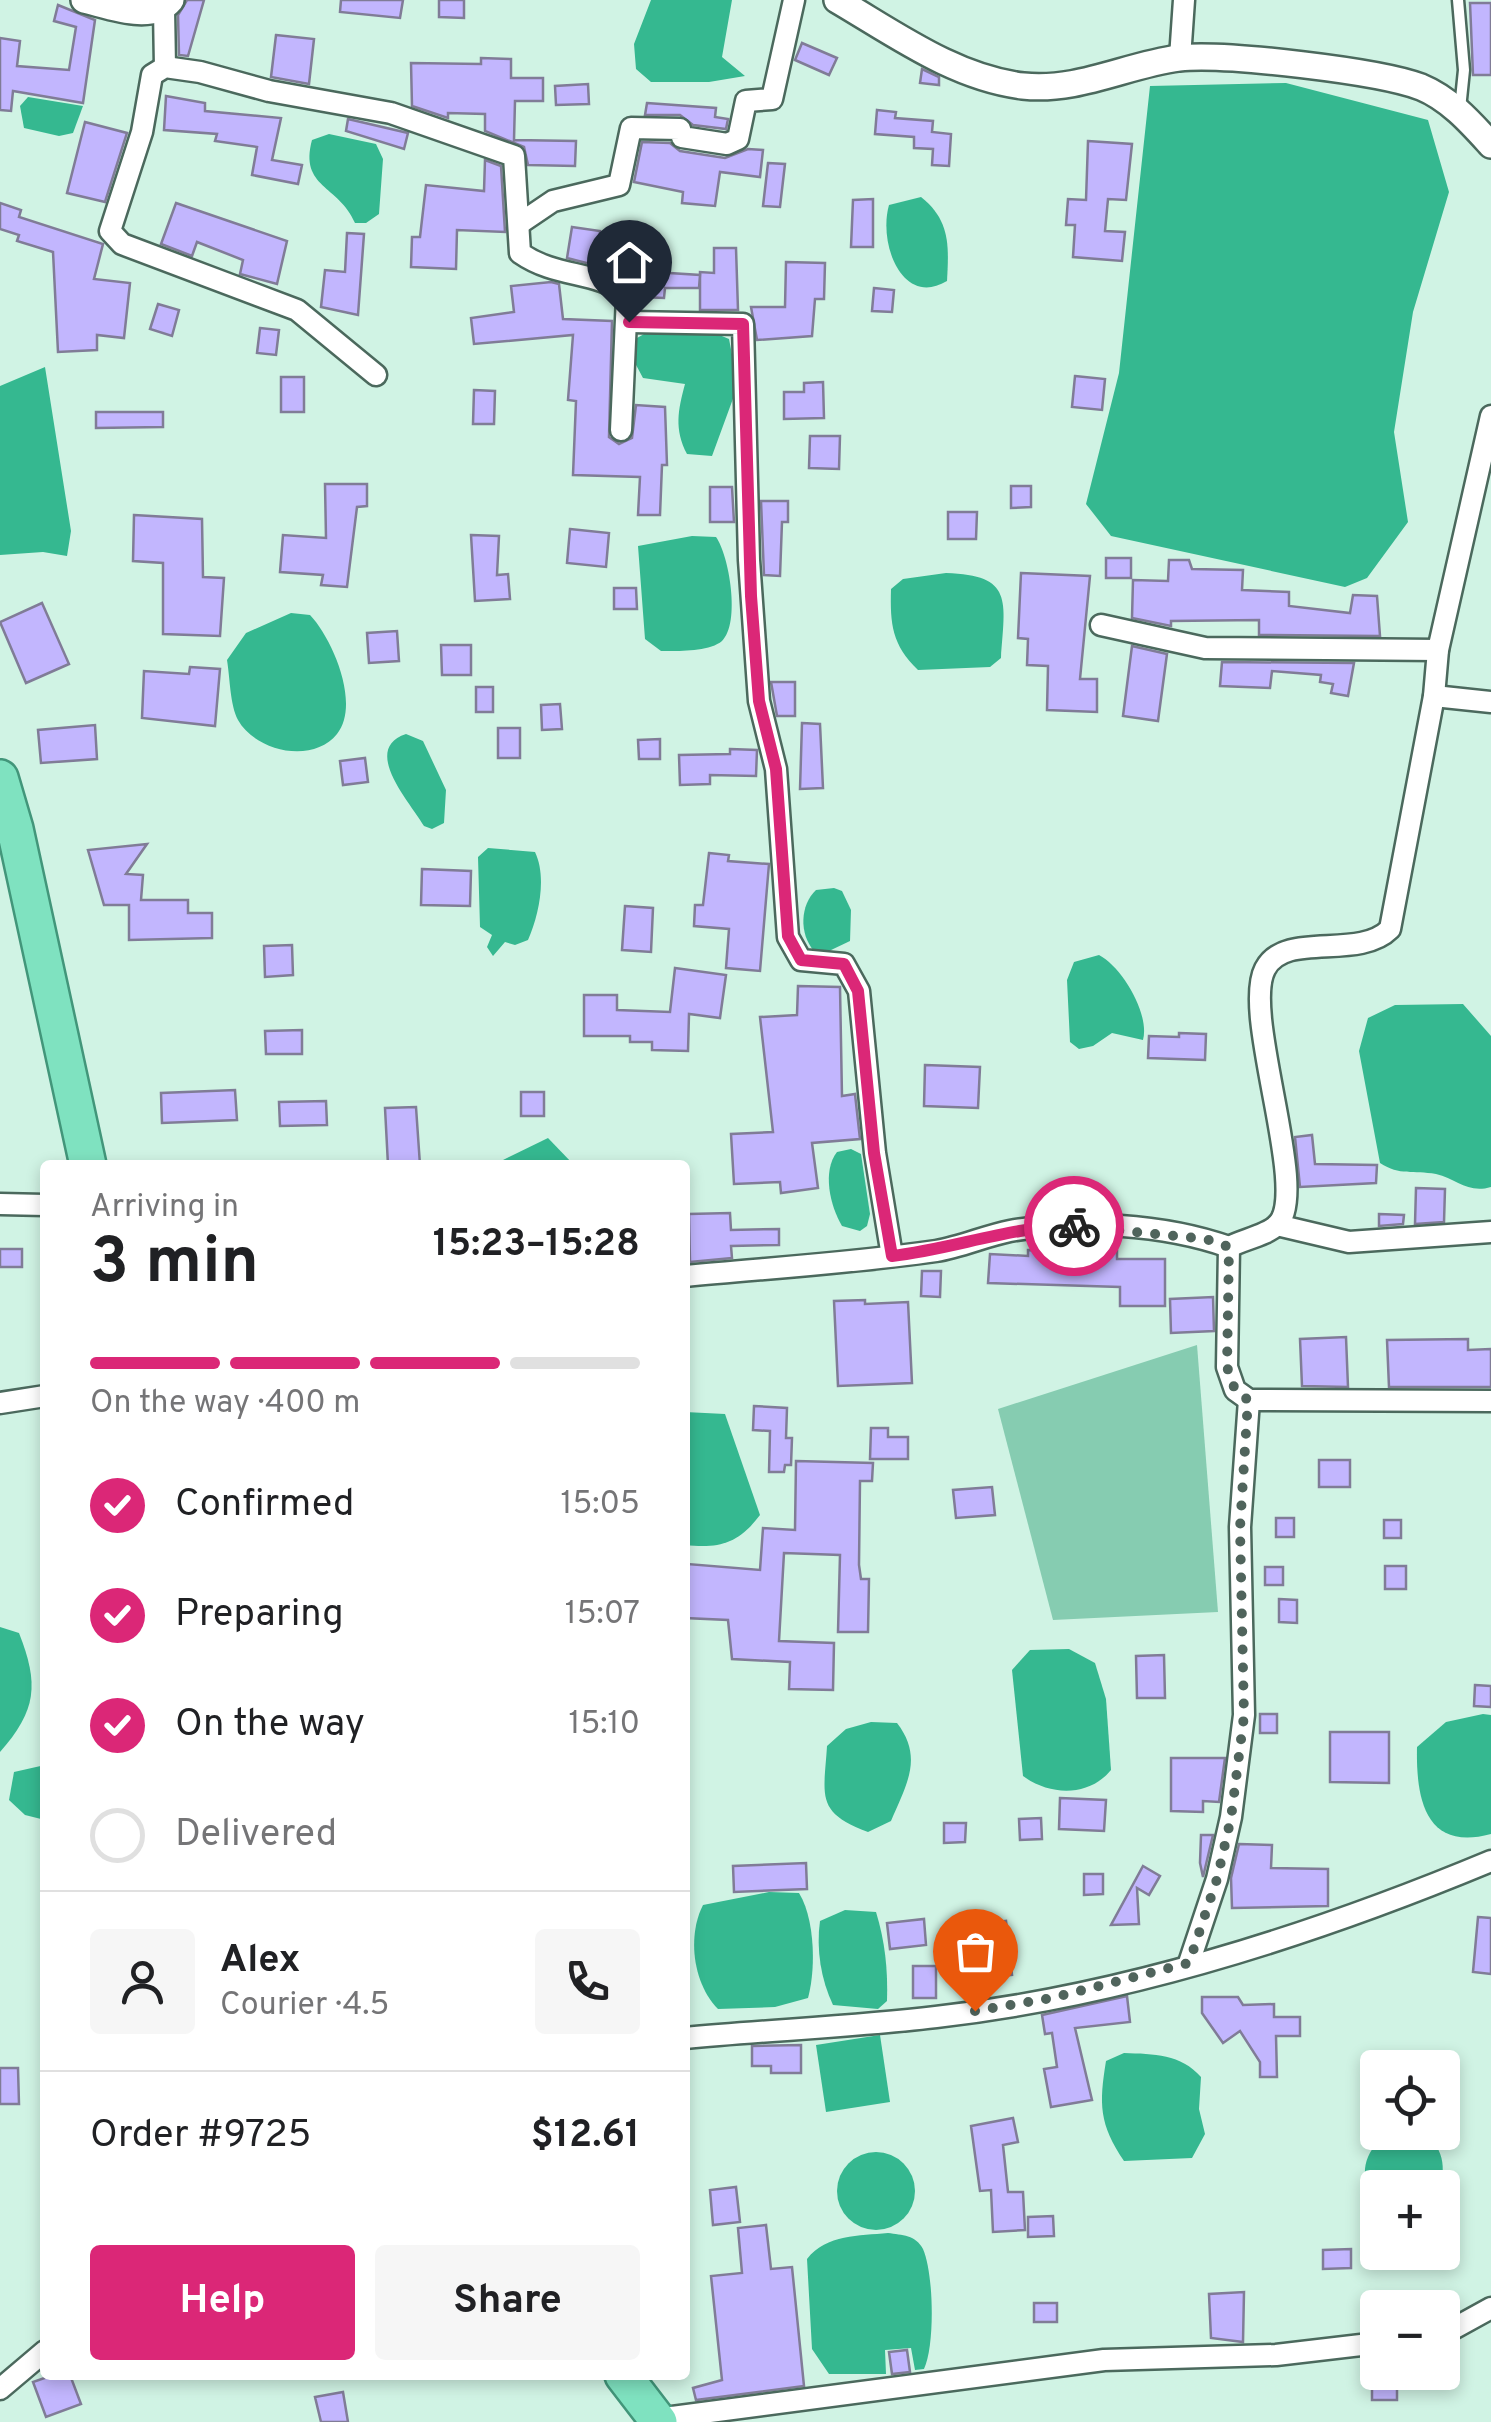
<!DOCTYPE html>
<html lang="en">
<head>
<meta charset="utf-8">
<style>
  body { margin:0; font-family:Overpass,sans-serif; background:#f6f6f6; color:#202124; height:100vh; display:flex; flex-direction:column; font-size:38px; white-space:nowrap }
  * { box-sizing:border-box; margin:0 }
  p { font-size:32px; color:#757577 }
  .icon { flex:none; width:55px; height:55px; fill:none; stroke:currentColor; stroke-width:2; stroke-linecap:round; stroke-linejoin:round }
  .map { position:relative; flex:1; overflow:hidden }
  .side { position:absolute; left:40px; top:1160px; width:650px; height:1220px; display:flex; flex-direction:column; background:#fff; border-radius:10px; box-shadow:0 5px 15px #0003 }
  .side>* { flex:none }
  .tools { position:absolute; left:1360px; top:2050px; display:grid; gap:20px }
  .tools a { display:grid; place-items:center; width:100px; height:100px; border-radius:10px; background:#fff; box-shadow:0 5px 15px #0003; font-size:50px }
  .pin { position:absolute; display:grid; place-items:center; width:85px; height:85px; color:#fff; margin:-102px -42px; border-radius:50% 50% 50% 0; rotate:-45deg; box-shadow:0 0 10px #0007 }
  .pin .icon { rotate:45deg }
  .courier { position:absolute; display:grid; place-items:center; width:100px; height:100px; margin:-50px; border:8px solid #db2777; border-radius:50%; background:#fff; color:#222; box-shadow:0 2px 12px #0007 }
  .overview em { font-style:normal; font-weight:700 }
  .overview div { display:flex; flex-direction:column-reverse }
  .overview { display:flex; align-items:center; justify-content:space-between; height:170px; padding:0 50px }
  h1 { font-size:65px; font-weight:700; line-height:75px }
  .bar { display:grid; grid-template-columns:repeat(4,1fr); gap:15px 10px; align-content:center; height:120px; padding:0 50px }
  .bar i { height:12px; border-radius:8px; background:#e0e0e0 }
  .bar .active { background:#db2777 }
  .bar p { grid-column:span 4 }
  .line { display:flex; align-items:center; gap:25px; padding:0 50px; border-top:2px solid #e0e0e0 }
  .line div { flex:1 }
  .round { display:grid; place-items:center; flex:none; width:105px; height:105px; border-radius:10px; background:#f6f6f6 }
  ol { padding:0 50px; list-style:none }
  li { display:flex; align-items:center; gap:30px; height:110px }
  li p { margin-inline-start:auto }
  li .icon { padding:10px; border-radius:50%; background:#db2777; color:#fff; stroke-width:4 }
  li:last-child { color:#757577 }
  li i { width:55px; height:55px; border:5px solid #e0e0e0; border-radius:50% }
  .button { display:flex; gap:20px; margin-top:auto; padding:20px 50px }
  .button a { flex:1; height:115px; border-radius:10px; background:#db2777; color:#fff; font-size:40px; font-weight:700; line-height:115px; text-align:center }
  .button a+a { background:#f6f6f6; color:#202124 }
  .map>svg:first-child { display:block }
</style>
</head>
<body>
<div class="map">
<svg width="1491" height="2422" viewBox="0 0 1491 2422">
  <rect width="100%" height="100%" fill="#d0f3e4"/>
  <path fill="#86ccb1" d="M1197,1345l21,267 -165,8 -55,-211z"/>
  <g fill="#35b890">
    <path d="M651,0h81l-10,57 23,19 -36,6h-58l-15,-13 -2,-25z"/>
    <path d="M1286,83l142,37 21,72 -36,120 -19,120 14,90 -41,56 -22,9 -234,-51 -25,-32 33,-131 31,-287z"/>
    <path d="M28,97l55,9 -10,27 -14,3 -35,-8 -4,-22z"/>
    <path d="M329,134l47,10 7,15 -4,55 -13,9h-11c-16,-38 -56,-35 -43,-83z"/>
    <path d="M921,197c29,23 28,48 26,84 -45,27 -69,-38 -58,-76z"/>
    <path d="M653,329l57,2 19,8 9,46 -26,71 -25,-2c-13,-25 -9,-44 -2,-70l-42,-6 -8,-15 2,-25z"/>
    <path d="M45,367l26,164 -4,25 -24,-4 -43,3v-169z"/>
    <path d="M692,536l24,1c13,18 25,86 6,104 -13,11 -45,10 -61,10l-16,-12 -7,-93z"/>
    <path d="M946,573c68,2 59,28 55,85l-11,9 -72,3c-26,-25 -28,-46 -27,-81l12,-10z"/>
    <path d="M291,613l19,2c22,23 51,89 27,119 -24,30 -81,18 -99,-14 -8,-15 -8,-42 -11,-60l19,-27z"/>
    <path d="M406,734l17,7 23,49 -2,33 -12,6 -8,-3c-15,-25 -63,-77 -18,-92z"/>
    <path d="M488,848l47,4c12,25 4,63 -7,88l-13,5 -10,-3 -12,14 -6,-9 5,-12 -12,-8 -2,-70z"/>
    <path d="M834,888l8,3 9,19 -1,31 -21,10h-15c-15,-17 -14,-46 2,-61z"/>
    <path d="M1099,955c23,12 51,59 44,85l-31,-7 -19,13 -14,3 -9,-7 -3,-62 7,-18z"/>
    <path d="M1463,1004l28,32v151c-23,7 -34,-8 -55,-13 -23,-4 -36,2 -56,-11l-21,-112 9,-33 27,-13z"/>
    <path d="M548,1138l26,27h-79l6,-4z"/>
    <path d="M851,1149l10,5 9,60 -3,12 -7,5 -18,-5c-12,-20 -20,-55 -5,-74z"/>
    <path d="M685,1412l40,2 35,101c-21,28 -40,34 -75,30z"/>
    <path d="M0,1627l19,6c20,51 18,77 -19,119z"/>
    <path d="M1069,1649l26,14 11,36 5,71c-22,27 -61,26 -88,6l-11,-106 18,-20z"/>
    <path d="M1483,1714l8,1v119c-67,18 -75,-37 -74,-87l29,-25z"/>
    <path d="M871,1722l26,1c27,35 9,62 -6,98l-23,11c-53,-20 -44,-36 -41,-86l19,-17z"/>
    <path d="M45,1765v55l-20,-5 -16,-15 5,-28z"/>
    <path d="M769,1892l30,1c16,26 17,76 9,105l-33,9 -57,2c-25,-25 -31,-73 -15,-104z"/>
    <path d="M845,1910l31,2c9,29 12,58 11,89l-9,8 -45,-4c-12,-25 -17,-56 -13,-84z"/>
    <path d="M880,2035l10,67 -64,10 -10,-67z"/>
    <path d="M1124,2053c30,1 57,1 77,24l-2,32 6,25 -13,24 -68,3c-25,-37 -25,-57 -18,-100z"/>
    <path d="M1416,2132c26,8 31,33 24,55l-62,1 -1,10c-21,-22 -12,-45 8,-64z"/>
    <circle cx="876" cy="2191" r="39"/>
    <path d="M888,2233c14,2 28,2 35,16 11,25 12,97 1,120l-9,1 -4,-22 -26,2 1,24h-57l-17,-25 -5,-90c20,-25 52,-23 81,-26z"/>
  </g>
  <g fill="#c2b6fe" stroke="#807c97" stroke-width="2.5">
    <path d="M187,0h17l-16,56 -9,-1 -1,-40z"/>
    <path d="M341,0h62l-3,18 -60,-6z"/>
    <path d="M439,0h25v18l-25,-1z"/>
    <path d="M1470,3h21v72h-18z"/>
    <path d="M58,5l37,15 -12,83 -70,-12 -2,20 -11,-1v-72l20,3 -3,25 52,4 7,-43 -22,-6z"/>
    <path d="M276,35l38,4 -5,45 -38,-7z"/>
    <path d="M802,43l35,15 -8,17 -34,-15z"/>
    <path d="M481,58l30,1v19h32v23h-28l-1,39 62,1 -1,25 -47,-1 -4,-18 -39,-16v-17l-37,-1v5l-36,-12 -1,-43 70,1z"/>
    <path d="M922,69l17,8v8l-19,-2z"/>
    <path d="M588,84l1,20 -33,1 -1,-19z"/>
    <path d="M166,96l39,7v8l76,7 -9,42 30,5 -4,19 -46,-9 5,-28 -42,-6 2,-7 -53,-4z"/>
    <path d="M647,103l69,5 -1,9 13,2 -2,10 -33,-4 -13,-10h-35z"/>
    <path d="M877,110l19,2 -1,6 38,3 -1,11 19,2 -2,32 -17,-1 1,-16 -19,-1v-11l-39,-3z"/>
    <path d="M348,119l60,14 -4,16 -58,-18z"/>
    <path d="M85,122l42,11 -22,69 -38,-9z"/>
    <path d="M1088,141l44,3 -6,56 -18,-1 -3,32 20,1 -3,29 -49,-4 2,-32h-9l2,-26 18,1z"/>
    <path d="M642,142l28,1 10,8 45,7 23,-9 15,1 -3,27 -40,-5 -5,34 -33,-3 1,-11 -49,-10z"/>
    <path d="M485,160l16,6 4,66 -48,-2 -1,39 -45,-2 1,-30h8l6,-52 58,6z"/>
    <path d="M768,163l17,1 -5,43 -17,-1z"/>
    <path d="M873,199v48h-22l2,-47z"/>
    <path d="M0,203l21,7 -2,7 84,27 -9,35 36,4 -6,55 -27,-3v15l-39,2 -5,-100 -36,-11 2,-6 -19,-6z"/>
    <path d="M176,203l111,38 -10,43 -37,-10 3,-14 -46,-18 -5,14 -31,-12z"/>
    <path d="M572,227l28,4 -2,35 -31,-8z"/>
    <path d="M347,233l17,1 -6,81 -37,-8 4,-37 20,2z"/>
    <path d="M714,248h22l2,62h-38v-38l14,1z"/>
    <path d="M786,262l39,1 -1,36h-9l-3,37 -55,4 -6,-33h34z"/>
    <path d="M638,271l62,4 -1,13h-34l-1,10 -23,-1z"/>
    <path d="M551,282l8,2 4,35 49,2 -3,116 10,7 13,-6 4,-33 29,2 2,58h-5l-2,50h-22l2,-38 -67,-2 3,-74 -8,-1 5,-65 -99,9 -3,-26 43,-6 -3,-26z"/>
    <path d="M874,288l20,2 -2,22 -20,-1z"/>
    <path d="M158,304l21,6 -7,26 -22,-7z"/>
    <path d="M260,328l19,2 -3,25 -19,-2z"/>
    <path d="M1075,376l30,3 -3,31 -30,-3z"/>
    <rect x="281" y="377" width="23" height="35"/>
    <path d="M823,382l1,36 -40,1v-27h20v-9z"/>
    <path d="M474,390l21,1 -1,33h-21z"/>
    <path d="M96,412h67v15l-67,1z"/>
    <path d="M810,436h30l-1,33 -30,-1z"/>
    <path d="M325,484h42v22l-10,1 -10,80 -26,-2 2,-10 -43,-3 3,-37 43,3z"/>
    <path d="M1011,486h20v21l-20,1z"/>
    <path d="M710,487h22l2,35h-24z"/>
    <path d="M761,501h27v21h-6l-2,54 -16,-1z"/>
    <path d="M948,512h29l-1,27h-28z"/>
    <path d="M134,515l68,4 1,58 21,1 -4,58 -57,-2v-71l-30,-2z"/>
    <path d="M570,529l39,4 -3,34 -39,-4z"/>
    <path d="M471,535l28,1 -2,39 11,-1 2,25 -35,2z"/>
    <rect x="1106" y="558" width="25" height="20"/>
    <path d="M1169,560h20l3,9 51,1 -1,20 47,2v14l61,7 3,-18 24,1 3,40 -121,-1v-15l-88,1v5l-39,-8 1,-38 35,1z"/>
    <path d="M1021,573l69,3 -10,103h17v33l-50,-2 1,-44 -21,-1 1,-26 -10,-1z"/>
    <path d="M614,588h22l1,21h-23z"/>
    <path d="M42,603l27,61 -43,19 -26,-61z"/>
    <path d="M397,631l2,30 -30,2 -2,-30z"/>
    <path d="M441,645h30v30h-29z"/>
    <path d="M1132,646l35,8 -9,67 -35,-5z"/>
    <path d="M1222,662l132,1 -6,33 -17,-3 2,-9 -13,-2 1,-7 -49,-4 -2,17 -50,-2z"/>
    <path d="M190,667l30,2 -5,57 -73,-8 2,-47 45,3z"/>
    <path d="M771,682h24v34h-18z"/>
    <rect x="476" y="687" width="17" height="25"/>
    <path d="M560,704l2,25 -20,1 -1,-25z"/>
    <path d="M802,723l18,1 3,64 -23,1z"/>
    <path d="M95,725l2,34 -56,4 -3,-33z"/>
    <rect x="498" y="728" width="22" height="30"/>
    <path d="M660,739v20h-21l-1,-19z"/>
    <path d="M730,749l27,1 -1,26 -46,-1v9l-30,1 -1,-30 51,-1z"/>
    <path d="M365,758l3,24 -25,3 -3,-24z"/>
    <path d="M147,844l-21,30 17,1 -2,25h47v13h24v25l-83,2v-35h-25l-16,-55z"/>
    <path d="M709,853l20,2 -1,6 41,3 -9,107 -34,-3 3,-39 -35,-3 1,-21h8z"/>
    <path d="M422,869l49,2 -1,35 -49,-1z"/>
    <path d="M625,906l28,2 -2,44 -29,-2z"/>
    <path d="M292,945l1,30 -28,2 -1,-31z"/>
    <path d="M675,968l51,7 -6,43 -31,-4 -1,37 -36,-1v-8h-22v-6h-46v-41h33v15l53,2z"/>
    <path d="M798,986l42,1 2,109 13,-2 5,45 -48,4 6,45 -37,5 -1,-11 -46,2 -3,-50 42,-2 -13,-115 37,-2z"/>
    <path d="M302,1030v24h-36l-1,-23z"/>
    <path d="M1179,1033l27,1 -1,26 -57,-2 1,-22 30,1z"/>
    <path d="M925,1065l55,2 -2,41 -54,-2z"/>
    <path d="M235,1090l2,30 -75,3 -1,-30z"/>
    <rect x="521" y="1092" width="23" height="24"/>
    <path d="M326,1101l1,24 -47,1 -1,-24z"/>
    <path d="M416,1107l4,58h-32l-3,-57z"/>
    <path d="M1312,1135l3,29 62,1 -1,18 -76,4 -5,-50z"/>
    <path d="M1416,1188l29,1 -1,33 -29,2z"/>
    <path d="M730,1213l1,17 48,-1v16l-48,1 1,12 -42,4 -1,-48z"/>
    <path d="M1379,1214l25,1 -1,9 -24,2z"/>
    <rect x="0" y="1249" width="22" height="18"/>
    <path d="M1028,1250l89,1v8h48v47h-45v-19l-132,-4 2,-29 38,2z"/>
    <path d="M922,1271h19l-1,26 -19,-1z"/>
    <path d="M1213,1297l1,34 -43,2 -1,-34z"/>
    <path d="M865,1300v4l43,-2 4,81 -74,3 -4,-85z"/>
    <path d="M1346,1337l2,50 -46,-1 -2,-47z"/>
    <path d="M1468,1339v11l23,-1v38h-102l-2,-47z"/>
    <path d="M754,1406l33,2 -1,30h6l-1,27h-6l-1,7h-15l1,-41 -17,-1z"/>
    <path d="M871,1428h17v9h20v22h-38z"/>
    <rect x="1319" y="1460" width="31" height="27"/>
    <path d="M796,1461l77,2 -1,18h-12l-1,84 2,14h8l-1,53h-30l2,-77 -56,-2 -5,88 55,2 -1,47 -44,-1 1,-27 -58,-3 -4,-39 -43,-2 3,-54 72,6 3,-42 32,2z"/>
    <path d="M992,1487l3,28 -39,3 -3,-28z"/>
    <rect x="1276" y="1518" width="18" height="19"/>
    <rect x="1384" y="1520" width="17" height="18"/>
    <rect x="1385" y="1566" width="21" height="23"/>
    <rect x="1265" y="1567" width="18" height="18"/>
    <path d="M1279,1599l18,1v23l-18,-1z"/>
    <path d="M1164,1655l1,43h-28l-1,-42z"/>
    <path d="M1475,1685l16,1v21l-17,-1z"/>
    <rect x="1260" y="1714" width="17" height="19"/>
    <path d="M1330,1732h59v51l-59,-1z"/>
    <path d="M1171,1758h54l-6,44 -16,-1v11l-32,-1z"/>
    <path d="M1060,1798l46,2 -2,31 -45,-2z"/>
    <path d="M1041,1818l1,21 -22,1 -1,-21z"/>
    <path d="M944,1823h22l-1,19 -21,1z"/>
    <path d="M1201,1835h12l-10,42 -3,-14z"/>
    <path d="M1239,1844l33,1 -1,23 57,1v37l-96,2 -1,-30z"/>
    <path d="M806,1863l1,26 -73,3 -1,-26z"/>
    <path d="M1143,1866l17,10 -11,19 -12,-7 2,36 -28,1z"/>
    <path d="M1084,1874h19v20l-19,1z"/>
    <path d="M1478,1917l13,1v56l-18,-2z"/>
    <path d="M924,1919l2,26 -36,4 -3,-26z"/>
    <path d="M1006,1921l6,54 -41,4 -6,-53z"/>
    <rect x="913" y="1966" width="23" height="32"/>
    <path d="M1127,1996l3,26 -55,6 17,72 -41,7 -7,-38 13,-2 -5,-34 -7,1 -3,-19z"/>
    <path d="M1202,1997h36l5,8 31,-1v13h26v19h-24l1,41h-17v-15l-20,-31 -17,12 -21,-30z"/>
    <path d="M801,2045v28h-30v-7h-19v-20z"/>
    <path d="M0,2068h18l1,36h-19z"/>
    <path d="M1013,2118l5,24 -15,3 5,47h15l2,38 -32,2 -2,-42 -11,1 -9,-65z"/>
    <path d="M736,2187l4,35 -27,3 -3,-35z"/>
    <path d="M1053,2216l1,20 -26,1v-20z"/>
    <path d="M766,2225l5,44 21,-2 12,119 -108,14 -3,-12 29,-8 -11,-104 31,-3 -4,-45z"/>
    <path d="M1351,2249v19l-28,1v-19z"/>
    <path d="M1244,2292l-1,50 -32,-4 -2,-44z"/>
    <rect x="1034" y="2303" width="23" height="19"/>
    <path d="M907,2350l3,22 -18,2 -3,-22z"/>
    <path d="M53,2375h17l11,29 -35,13 -13,-35z"/>
    <rect x="1372" y="2376" width="25" height="24"/>
    <path d="M343,2392l5,30h-27l-6,-25z"/>
  </g>
  <g fill="none" stroke-linecap="round" stroke-linejoin="round">
    <g stroke="#4b695d" stroke-width="15">
      <path id="service" d="M1458,0l6,70 -4,39"/>
    </g>
    <g stroke="#4b695d" stroke-width="25">
      <g id="minor">
        <path d="M164,9l1,58"/>
        <path d="M1180,58l4,-58"/>
        <path d="M519,224l34,-23 66,-16 12,-57 49,1 2,8 45,7 11,-5 8,-38 26,-2 22,-99"/>
        <path d="M629,322l114,2 6,236 10,141 17,68 12,168 13,23 43,4 15,27 16,162 17,103"/>
        <path d="M376,375l-79,-65 -175,-66 -12,-13 32,-99 10,-57 13,-8 35,5 69,19 122,22 123,43 6,97c39,27 79,16 107,44l-6,133"/>
        <path d="M1101,625l104,23 233,2"/>
        <path d="M1434,696l57,6"/>
        <path d="M0,1204l45,1"/>
        <path d="M1277,1225l72,17 142,-10"/>
        <path d="M1229,1247l-2,120 8,23 14,10 242,1"/>
        <path d="M685,1276c84,-8 168,-13 251,-25 25,-4 49,-15 74,-20 67,-12 154,-7 219,16 13,-7 38,-12 48,-22 34,-32 -36,-210 -12,-256 20,-39 93,-8 125,-40l44,-233 4,-46 53,-234"/>
        <path d="M0,1403l45,-7"/>
        <path d="M1189,1963l28,-84 14,-62 13,-102 -4,-188 9,-127"/>
        <path d="M685,2038c83,-8 167,-11 251,-21 187,-21 382,-84 555,-156"/>
        <path d="M1442,2335l49,-27"/>
        <path d="M0,2389l45,-38"/>
        <path d="M657,2419l447,-59 172,-5 102,-12"/>
      </g>
    </g>
    <g stroke="#4b695d" stroke-width="30">
      <g id="tertiary">
        <path d="M84,0c26,6 68,23 87,0"/>
        <path d="M837,0c58,34 118,78 186,86 55,6 103,-21 156,-28 46,-5 200,13 242,29 29,12 50,36 70,58"/>
      </g>
    </g>
    <g stroke="#42967a" stroke-width="40">
      <g id="trunk">
        <path d="M0,778l15,51 73,336"/>
        <path d="M623,2375l36,47"/>
      </g>
    </g>
    <use href="#service" stroke="#fff" stroke-width="10"/>
    <use href="#minor" stroke="#fff" stroke-width="20"/>
    <use href="#tertiary" stroke="#fff" stroke-width="25"/>
    <use href="#trunk" stroke="#7fe2c0" stroke-width="35"/>
  </g>
  <g fill="none" stroke-linecap="round" stroke-linejoin="round">
    <path stroke="#50645c" stroke-width="10" stroke-dasharray="0 18" d="M975,2011l77,-13 137,-35 28,-84 14,-61 13,-102 -4,-188 8,-128 -13,-10 -8,-23 2,-120 -23,-8 -132,-13"/>
    <path stroke="#db2777" stroke-width="12" d="M629,322l114,2 8,272 8,105 17,68 12,167 13,24 43,4 14,27 16,162 18,103c62,-7 119,-30 182,-30"/>
  </g>
</svg>
<div class="tools">
<a><svg class="icon" aria-label="locate" viewBox="0 0 24 24"><circle cx="12" cy="12" r="6"/><path d="M12 2v4M12 18v4M2 12h4M18 12h4"/></svg></a>
<a>+</a>
<a>−</a>
</div>
<div class="pin" style="left:975px;top:2011px;background:#ea580c"><svg class="icon" aria-label="bag" viewBox="0 0 24 24"><path d="M5 8h14l-1 12H6zM9 8a3 3 0 0 1 6 0"/></svg></div>
<div class="pin" style="left:629px;top:322px;background:#1f2937"><svg class="icon" aria-label="home" viewBox="0 0 24 24"><path d="M3 11l9-7 9 7M6 9v11h12V9"/></svg></div>
<div class="courier" style="left:1074px;top:1226px"><svg class="icon" aria-label="bike" viewBox="0 0 24 24"><circle cx="6" cy="16" r="4"/><circle cx="18" cy="16" r="4"/><path d="M6 16l4-8h5l3 8M10 8l3 8H6M13 5h3"/></svg></div>
<section class="side">
<div class="overview"><div><h1>3 min</h1><p>Arriving in</p></div><em>15:23–15:28</em></div>
<div class="bar"><i class="active"></i><i class="active"></i><i class="active"></i><i></i><p>On the way · 400 m</p></div>
<ol>
<li><svg class="icon" aria-label="check" viewBox="0 0 24 24"><path d="M5 12l5 5 9-10"/></svg>Confirmed<p>15:05</p></li>
<li><svg class="icon" aria-label="check" viewBox="0 0 24 24"><path d="M5 12l5 5 9-10"/></svg>Preparing<p>15:07</p></li>
<li><svg class="icon" aria-label="check" viewBox="0 0 24 24"><path d="M5 12l5 5 9-10"/></svg>On the way<p>15:10</p></li>
<li><i></i>Delivered</li>
</ol>
<div class="line" style="height:180px"><a class="round"><svg class="icon" aria-label="person" viewBox="0 0 24 24"><circle cx="12" cy="8" r="4"/><path d="M4 21q1-7 8-7t8 7"/></svg></a><div><b>Alex</b><p>Courier · 4.5</p></div><a class="round"><svg class="icon" aria-label="phone" viewBox="0 0 24 24"><path d="M5 4h4l2 5-3 2q2 4 5 5l2-3 5 2v4C11 20 4 13 5 4z"/></svg></a></div>
<div class="line" style="height:130px"><div>Order #9725</div><b>$12.61</b></div>
<div class="button"><a>Help</a><a>Share</a></div>
</section>
</div>
</body>
</html>
